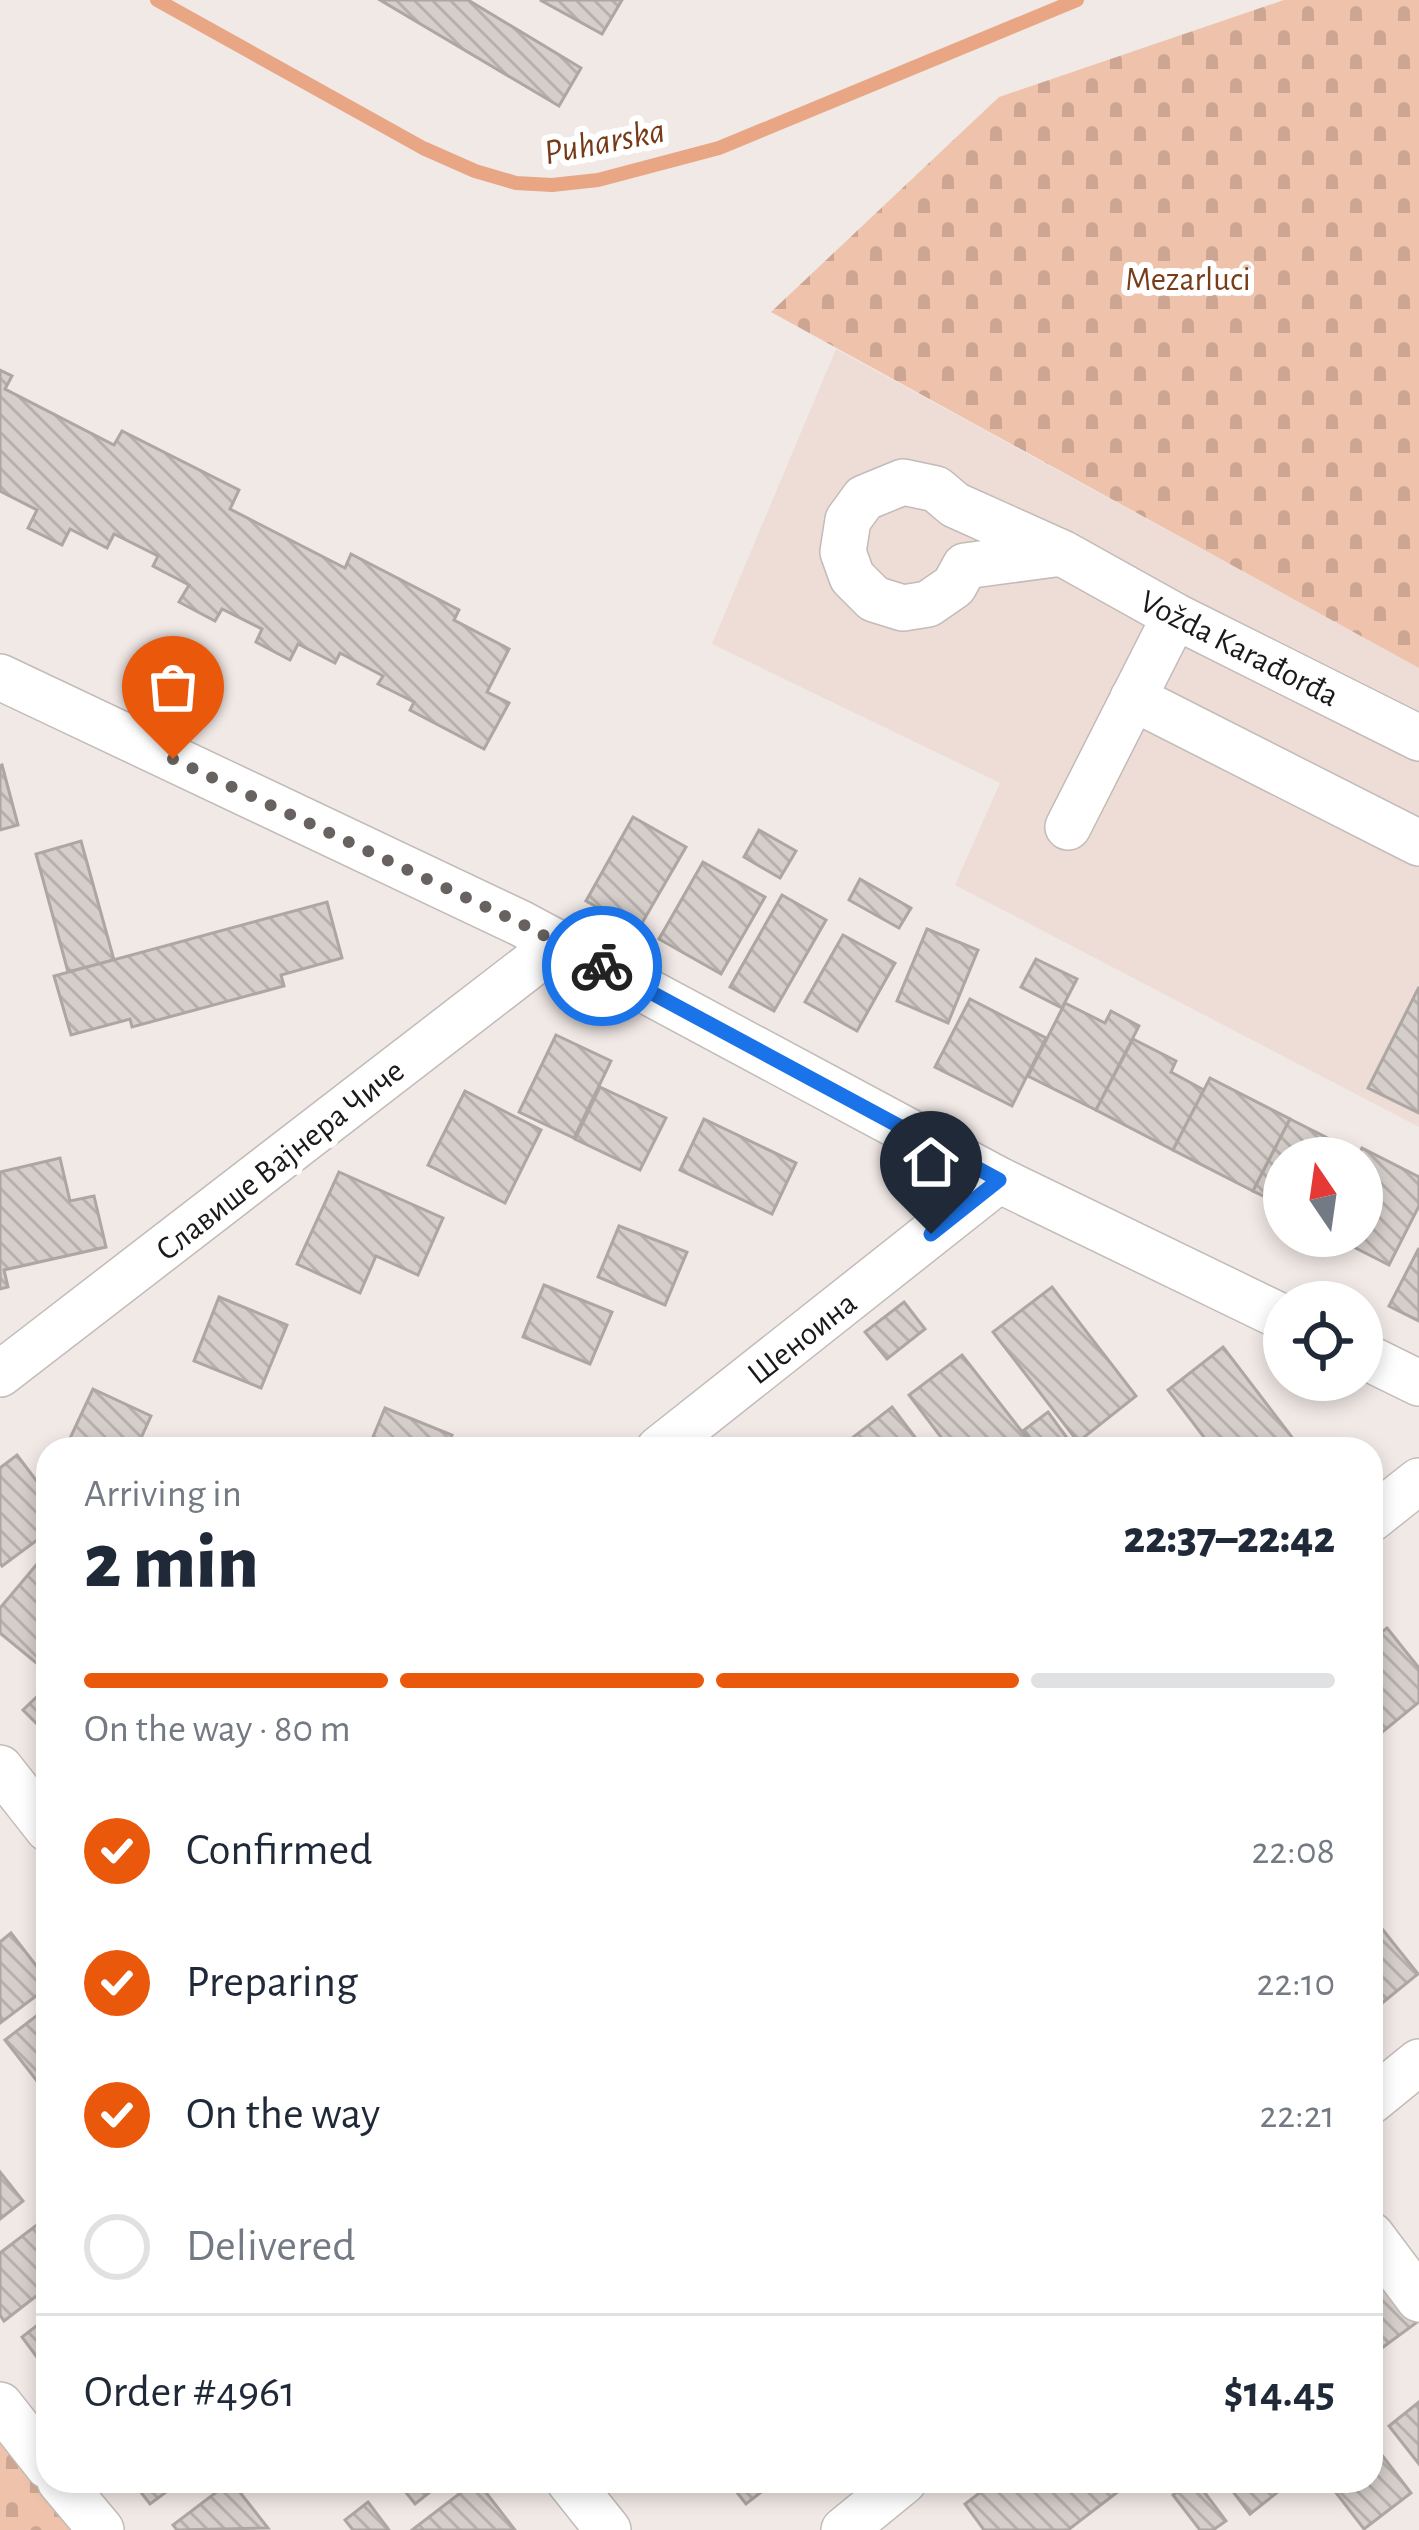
<!DOCTYPE html>
<html lang="en">
<head>
<meta charset="utf-8">
<style>
  body { margin:0; font-family:"Alegreya Sans",sans-serif; background:#f6f6f7; color:#1f2937; height:100vh; display:flex; flex-direction:column; font-size:45px; white-space:nowrap }
  * { box-sizing:border-box; margin:0 }
  p { font-size:39px; color:#747a83 }
  .icon { flex:none; width:66px; height:66px; fill:none; stroke:currentColor; stroke-width:2; stroke-linecap:round; stroke-linejoin:round }
  .map { position:relative; flex:1; overflow:hidden }
  .side { position:absolute; left:36px; top:1437px; width:1347px; height:1056px; display:flex; flex-direction:column; background:#fff; border-radius:36px; box-shadow:0 6px 18px #0003 }
  .side>* { flex:none }
  .needle { width:78px; rotate:347deg }
  .controls { position:absolute; left:1263px; top:1137px; display:grid; gap:24px }
  .controls a { display:grid; place-items:center; width:120px; height:120px; border-radius:50%; background:#fff; box-shadow:0 6px 18px #0003; font-size:60px }
  .pin { position:absolute; display:grid; place-items:center; width:102px; height:102px; color:#fff; margin:-123px -51px; border-radius:50% 50% 50% 0; rotate:-45deg; box-shadow:0 0 12px #0007 }
  .pin .icon { rotate:45deg }
  .courier { position:absolute; display:grid; place-items:center; width:120px; height:120px; margin:-60px; border:9px solid #1a73e8; border-radius:50%; background:#fff; color:#222; box-shadow:0 3px 15px #0007 }
  .headline em { font-style:normal; font-weight:800 }
  .headline div { display:flex; flex-direction:column-reverse }
  .headline { display:flex; align-items:center; justify-content:space-between; height:204px; padding:0 48px }
  h1 { font-size:78px; font-weight:800; line-height:90px }
  .bar { display:grid; grid-template-columns:repeat(4,1fr); gap:18px 12px; align-content:center; height:144px; padding:0 48px }
  .bar i { height:15px; border-radius:9px; background:#e0e1e3 }
  .bar .current { background:#ea580c }
  .bar p { grid-column:span 4 }
  .line { display:flex; align-items:center; gap:30px; padding:0 48px; border-top:3px solid #e0e1e3 }
  .line div { flex:1 }
  ol { padding:0 48px; list-style:none }
  li { display:flex; align-items:center; gap:36px; height:132px }
  li p { margin-inline-start:auto }
  li .icon { padding:12px; border-radius:50%; background:#ea580c; color:#fff; stroke-width:4 }
  li:last-child { color:#747a83 }
  li i { width:66px; height:66px; border:6px solid #e0e1e3; border-radius:50% }
  .map>svg:first-child { display:block }
</style>
</head>
<body>
<div class="map">
<svg width="1419" height="2530" viewBox="0 0 1419 2530">
  <defs>
    <pattern id="cemetery-stones" width="16" height="16" patternUnits="userSpaceOnUse" patternTransform="scale(3)"><rect width="16" height="16" fill="#efc2ab"/><path d="M2 7V4a2 2 0 0 1 4 0v3zM10 15v-3a2 2 0 0 1 4 0v3z" fill="#cca692"/></pattern>
    <pattern id="building-back-hatch" width="6" height="6" patternUnits="userSpaceOnUse" patternTransform="scale(3)"><rect width="6" height="6" fill="#d5ceca"/><path d="M-1 5l2 2M0 0l6 6M5-1l2 2" fill="none" stroke="#b6b0ad"/></pattern>
  </defs>
  <rect width="100%" height="100%" fill="#f1e9e6"/>
  <path fill="#edddd6" d="M836,349l583,319v459l-464,-242 45,-102 -288,-139z"/>
  <g fill="url(#cemetery-stones)">
    <path d="M1284,0h135v668l-648,-356 228,-215z"/>
    <path d="M0,2413l93,117h-93z"/>
  </g>
  <g fill="none" stroke-linecap="round" stroke-linejoin="round">
    <path stroke="#e9a684" stroke-width="14" d="M157,0l266,148 52,23 41,12 36,2 46,-5 121,-32 358,-148"/>
  </g>
  <g fill="url(#building-back-hatch)" stroke="#ada6a2" stroke-width="3">
    <path d="M380,0h88l113,68 -22,38z"/>
    <path d="M540,0h82l-20,34z"/>
    <path d="M0,370l12,6 -7,13 109,56 8,-14 117,59 -9,19 115,59 6,-14 108,56 -5,10 55,29 -22,43 22,11 -25,46 -74,-39 4,-8 -36,-18 5,-8 -43,-23 -5,10 -37,-19 -8,16 -34,-18 6,-13 -40,-20 -7,12 -36,-19 10,-17 -36,-19 5,-10 -44,-22 -7,14 -37,-19 -8,16 -34,-17 9,-18 -37,-19z"/>
    <path d="M2,765l16,60 -18,5v-64z"/>
    <path d="M633,817l53,30 -48,83 -52,-29z"/>
    <path d="M759,830l37,21 -16,27 -36,-21z"/>
    <path d="M81,841l33,119 -46,12 -32,-118z"/>
    <path d="M703,862l62,35 -44,77 -62,-35z"/>
    <path d="M860,879l51,29 -12,20 -50,-28z"/>
    <path d="M782,895l44,25 -52,91 -44,-24z"/>
    <path d="M327,902l15,56 -61,17 3,11 -152,41 -2,-8 -59,16 -17,-59z"/>
    <path d="M927,929l51,21 -30,73 -51,-22z"/>
    <path d="M843,935l52,28 -38,68 -52,-29z"/>
    <path d="M1036,959l41,20 -15,29 -41,-21z"/>
    <path d="M1419,987v126l-51,-25z"/>
    <path d="M970,999l76,39 -34,68 -77,-39z"/>
    <path d="M1065,1003l40,20 6,-12 28,15 -43,84 -68,-34z"/>
    <path d="M556,1035l55,26 -37,77 -55,-26z"/>
    <path d="M1133,1039l43,22 -5,11 33,18 -31,60 -77,-40z"/>
    <path d="M1210,1078l80,41 -37,72 -80,-41z"/>
    <path d="M600,1087l66,31 -26,52 -65,-31z"/>
    <path d="M465,1091l76,39 -36,73 -77,-38z"/>
    <path d="M704,1119l92,44 -24,51 -92,-44z"/>
    <path d="M1290,1119l69,35 -2,4h-73v48l-31,-15z"/>
    <path d="M1362,1148l57,29v29l-30,59 -57,-29h30v-78h-5z"/>
    <path d="M60,1158l10,43 24,-5 12,51 -102,23 4,17 -8,2v-117z"/>
    <path d="M339,1172l104,46 -25,57 -42,-19 -16,37 -63,-29z"/>
    <path d="M619,1226l68,26 -22,53 -67,-28z"/>
    <path d="M1419,1248v73l-30,-15z"/>
    <path d="M544,1285l68,27 -22,52 -67,-27z"/>
    <path d="M1052,1287l84,109 -58,46 -85,-110z"/>
    <path d="M219,1297l68,28 -26,63 -67,-27z"/>
    <path d="M904,1302l21,27 -38,30 -22,-27z"/>
    <path d="M1223,1347l78,102h-88l-45,-59z"/>
    <path d="M962,1355l72,92 -3,2h-81l-41,-54z"/>
    <path d="M93,1389l58,27 -15,33h-71z"/>
    <path d="M892,1407l32,42h-86z"/>
    <path d="M385,1408l67,27 -6,14h-78z"/>
    <path d="M1048,1412l25,34 -4,3h-30l-15,-19z"/>
    <path d="M17,1455l31,41v36l-46,34 -2,-3v-95z"/>
    <path d="M38,1563l10,9v85l-8,9 -40,-33v-25z"/>
    <path d="M1387,1628l32,40v34l-39,32 -9,-11v-83z"/>
    <path d="M48,1686v49l-25,-25z"/>
    <path d="M1371,1915l47,59 -47,38z"/>
    <path d="M11,1933l37,48v6l-48,36v-81z"/>
    <path d="M48,2007v80l-4,3 -39,-50z"/>
    <path d="M0,2172l23,29 -23,18z"/>
    <path d="M38,2224l10,13v50l-44,34 -4,-6v-62z"/>
    <path d="M1372,2265l44,58 -45,33v-90z"/>
    <path d="M48,2317v55l-26,-35z"/>
    <path d="M1419,2402v62l-30,-38z"/>
    <path d="M1371,2441l40,52 -47,36 -37,-48h44z"/>
    <path d="M132,2481h49l-31,23z"/>
    <path d="M231,2481l37,47 -91,2 -4,-5z"/>
    <path d="M397,2481h47l-29,23z"/>
    <path d="M477,2481l38,49h-103l64,-49z"/>
    <path d="M728,2481h47l-29,23z"/>
    <path d="M995,2481h117l7,10 -51,39h-84l-19,-26z"/>
    <path d="M1191,2481h5l30,40 -13,9h-13l-27,-35z"/>
    <path d="M1225,2481h61l2,3 -38,30z"/>
    <path d="M368,2502l21,28h-36l-8,-10z"/>
  </g>
  <g fill="none" stroke-linecap="round" stroke-linejoin="round">
    <g stroke="#c3bbb7" stroke-width="48">
      <g id="minor">
        <path d="M1062,553l-97,13 -11,20 -26,18 -25,4 -29,-9 -22,-22 -9,-25 5,-32 16,-22 39,-16 33,7 19,16 107,48 113,63 244,122"/>
        <path d="M0,677l520,246 479,257 285,138"/>
        <path d="M1133,698l286,145"/>
        <path d="M1068,827l107,-211"/>
        <path d="M1362,1355l57,28"/>
        <path d="M0,1374l559,-431"/>
        <path d="M659,1449l340,-269"/>
        <path d="M1371,1519l48,-38"/>
        <path d="M0,1768l48,61"/>
        <path d="M1371,2101l48,-39"/>
        <path d="M1371,2235l48,64"/>
        <path d="M0,2405l48,61"/>
        <path d="M60,2481l41,49"/>
        <path d="M569,2481l39,49"/>
        <path d="M844,2530l60,-49"/>
      </g>
    </g>
    <use href="#minor" stroke="#fff" stroke-width="45"/>
  </g>
  <g fill="none" stroke-linecap="round" stroke-linejoin="round">
    <path stroke="#676260" stroke-width="12" stroke-dasharray="0 21.6" d="M173,759l347,164 82,43"/>
    <path stroke="#1a73e8" stroke-width="15" d="M602,966l397,214 -68,54"/>
  </g>
  <g text-anchor="middle" stroke-width="12" stroke-linejoin="round" paint-order="stroke">
    <g font-size="33" fill="#793c18" stroke="#fff">
      <text x="1188" y="290">Mezarluci</text>
    </g>
    <g font-size="33" fill="#1c1a18" stroke="#fff">
      <text transform="translate(1240 647) rotate(27)" y="12">Vožda Karađorđa</text>
      <text transform="translate(279 1159) rotate(-38)" y="12">Славише Вајнера Чиче</text>
      <text transform="translate(801 1337) rotate(-38)" y="12">Шеноина</text>
    </g>
    <g font-size="36" font-style="italic" fill="#783a16" stroke="#fff">
      <text transform="translate(604 140) rotate(-11)" y="13">Puharska</text>
    </g>
  </g>
</svg>
<div class="controls">
<a><svg class="needle" viewBox="-14 -14 28 28"><path d="M0-13l5 13h-10z" fill="#e53935"/><path d="M0 13l5-13h-10z" fill="#747a83"/></svg></a>
<a><svg class="icon" aria-label="locate" viewBox="0 0 24 24"><circle cx="12" cy="12" r="6"/><path d="M12 2v4M12 18v4M2 12h4M18 12h4"/></svg></a>
</div>
<div class="pin" style="left:173px;top:759px;background:#ea580c"><svg class="icon" aria-label="bag" viewBox="0 0 24 24"><path d="M5 8h14l-1 12H6zM9 8a3 3 0 0 1 6 0"/></svg></div>
<div class="pin" style="left:931px;top:1234px;background:#1f2937"><svg class="icon" aria-label="home" viewBox="0 0 24 24"><path d="M3 11l9-7 9 7M6 9v11h12V9"/></svg></div>
<div class="courier" style="left:602px;top:966px"><svg class="icon" aria-label="bike" viewBox="0 0 24 24"><circle cx="6" cy="16" r="4"/><circle cx="18" cy="16" r="4"/><path d="M6 16l4-8h5l3 8M10 8l3 8H6M13 5h3"/></svg></div>
<section class="side">
<div class="headline"><div><h1>2 min</h1><p>Arriving in</p></div><em>22:37–22:42</em></div>
<div class="bar"><i class="current"></i><i class="current"></i><i class="current"></i><i></i><p>On the way · 80 m</p></div>
<ol>
<li><svg class="icon" aria-label="check" viewBox="0 0 24 24"><path d="M5 12l5 5 9-10"/></svg>Confirmed<p>22:08</p></li>
<li><svg class="icon" aria-label="check" viewBox="0 0 24 24"><path d="M5 12l5 5 9-10"/></svg>Preparing<p>22:10</p></li>
<li><svg class="icon" aria-label="check" viewBox="0 0 24 24"><path d="M5 12l5 5 9-10"/></svg>On the way<p>22:21</p></li>
<li><i></i>Delivered</li>
</ol>
<div class="line" style="height:156px"><div>Order #4961</div><b>$14.45</b></div>
</section>
</div>
</body>
</html>
